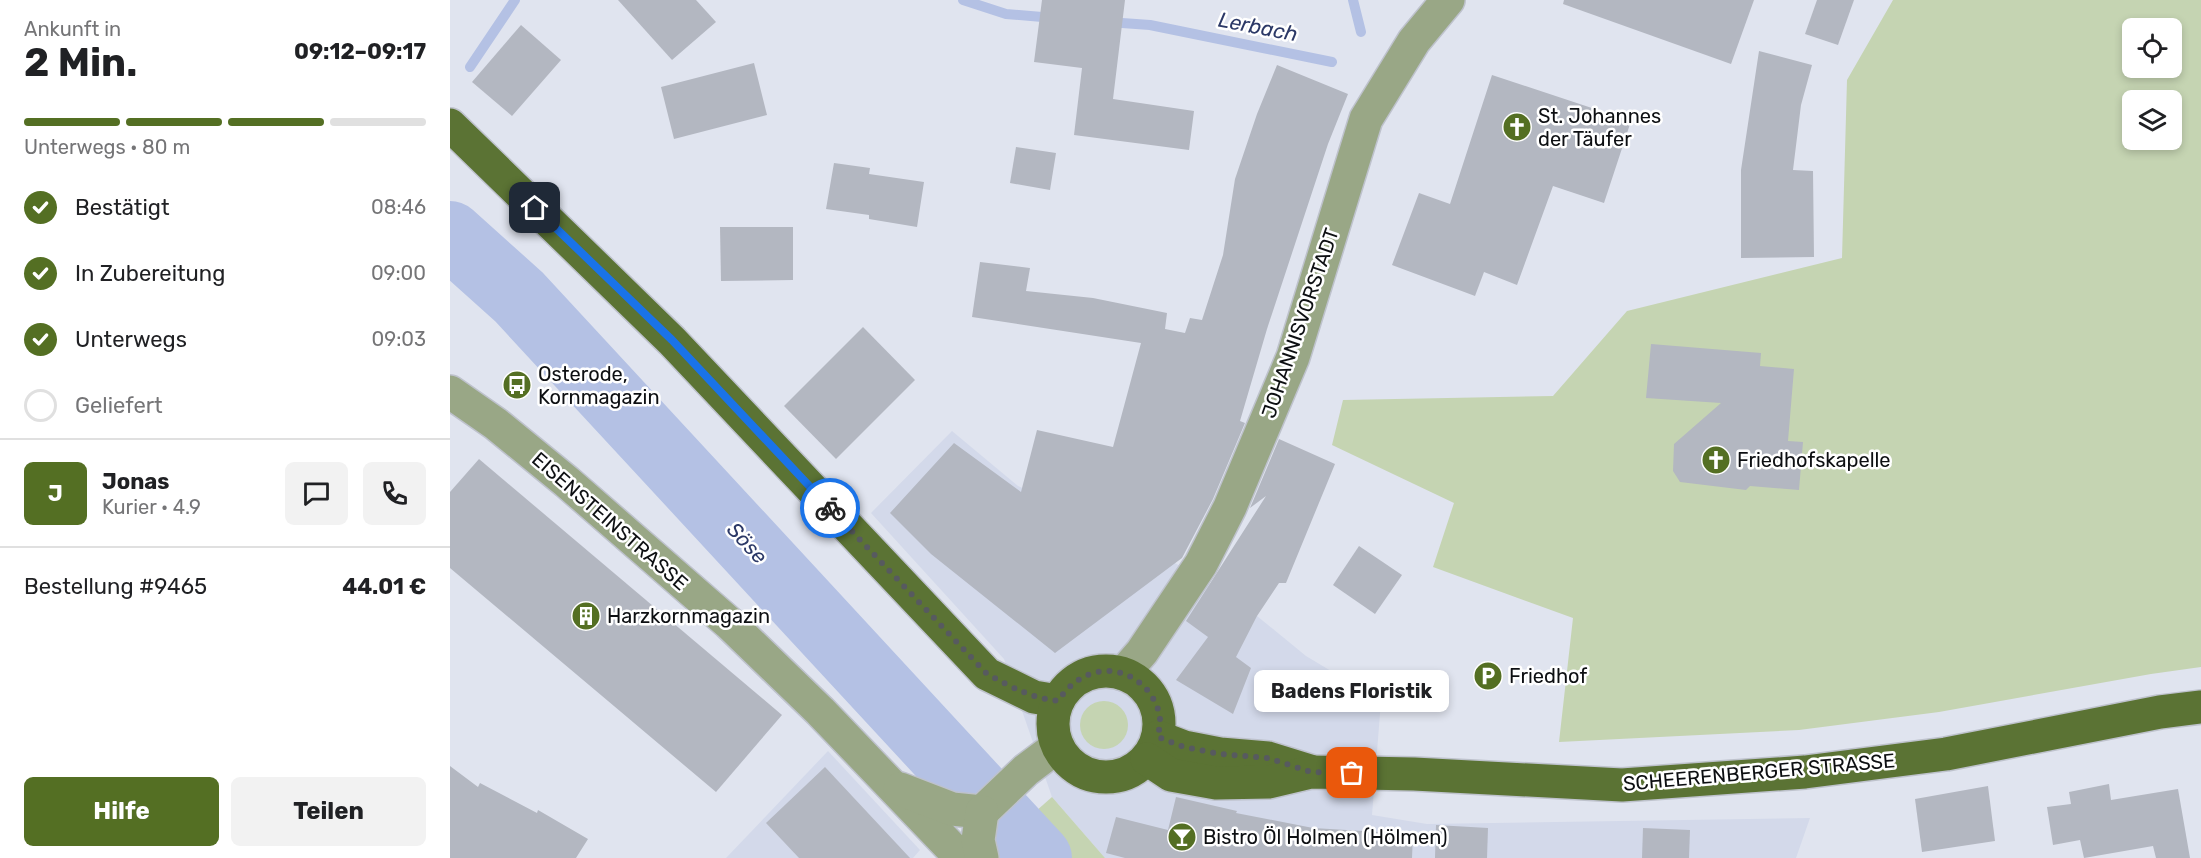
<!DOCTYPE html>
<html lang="de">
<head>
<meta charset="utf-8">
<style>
  body { margin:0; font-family:Rubik,sans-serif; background:#f2f2f2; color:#202124; height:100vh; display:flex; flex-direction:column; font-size:22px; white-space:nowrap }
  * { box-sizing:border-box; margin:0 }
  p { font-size:20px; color:#757577 }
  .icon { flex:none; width:33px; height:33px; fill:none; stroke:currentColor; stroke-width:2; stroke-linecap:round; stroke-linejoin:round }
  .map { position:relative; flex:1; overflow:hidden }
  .sheet { display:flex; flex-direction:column; background:#fff; width:450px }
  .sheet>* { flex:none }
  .buttons { position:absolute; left:1672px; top:18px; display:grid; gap:12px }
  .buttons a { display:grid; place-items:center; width:60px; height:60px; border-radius:9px; background:#fff; box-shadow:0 3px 9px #0003; font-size:30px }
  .pin { position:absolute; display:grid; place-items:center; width:51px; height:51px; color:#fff; margin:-26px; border-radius:12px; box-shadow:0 3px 9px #0006 }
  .courier { position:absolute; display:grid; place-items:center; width:60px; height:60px; margin:-30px; border:4px solid #1a73e8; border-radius:50%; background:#fff; color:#222; box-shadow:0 2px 8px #0007 }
  .bubble { position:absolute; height:42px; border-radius:9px; background:#fff; box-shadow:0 3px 9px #0003; font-size:20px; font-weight:700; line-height:42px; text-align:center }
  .overview em { font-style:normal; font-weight:700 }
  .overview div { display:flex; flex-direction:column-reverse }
  .overview { display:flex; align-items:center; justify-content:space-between; height:102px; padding:0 24px }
  h1 { font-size:39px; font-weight:700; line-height:45px }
  .bar { display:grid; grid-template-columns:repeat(4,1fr); gap:9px 6px; align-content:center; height:72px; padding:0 24px }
  .bar i { height:8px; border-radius:4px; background:#e0e0e0 }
  .bar .on { background:#546f23 }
  .bar p { grid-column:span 4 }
  .line { display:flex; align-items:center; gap:15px; padding:0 24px; border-top:2px solid #e0e0e0 }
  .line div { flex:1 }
  .round { display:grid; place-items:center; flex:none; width:63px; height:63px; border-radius:9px; background:#f2f2f2 }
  ol { padding:0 24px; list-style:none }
  li { display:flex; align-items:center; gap:18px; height:66px }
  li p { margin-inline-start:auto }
  li .icon { padding:6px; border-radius:50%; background:#546f23; color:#fff; stroke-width:4 }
  li:last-child { color:#757577 }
  li i { width:33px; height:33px; border:3px solid #e0e0e0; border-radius:50% }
  .cta { display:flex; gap:12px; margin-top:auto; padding:12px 24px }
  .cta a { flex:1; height:69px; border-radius:9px; background:#546f23; color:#fff; font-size:24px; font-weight:700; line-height:69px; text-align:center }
  .cta a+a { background:#f2f2f2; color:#202124 }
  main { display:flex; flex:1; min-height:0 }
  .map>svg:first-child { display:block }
</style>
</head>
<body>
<main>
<section class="sheet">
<div class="overview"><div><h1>2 Min.</h1><p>Ankunft in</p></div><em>09:12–09:17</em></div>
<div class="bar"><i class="on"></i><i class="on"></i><i class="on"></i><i></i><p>Unterwegs · 80 m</p></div>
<ol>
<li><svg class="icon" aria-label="check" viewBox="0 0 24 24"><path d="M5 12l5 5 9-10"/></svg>Bestätigt<p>08:46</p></li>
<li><svg class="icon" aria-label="check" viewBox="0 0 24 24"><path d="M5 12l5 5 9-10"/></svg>In Zubereitung<p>09:00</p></li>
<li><svg class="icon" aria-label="check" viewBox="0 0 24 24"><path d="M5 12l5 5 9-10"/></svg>Unterwegs<p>09:03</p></li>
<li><i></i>Geliefert</li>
</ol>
<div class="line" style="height:108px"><b class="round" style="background:#546f23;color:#fff">J</b><div><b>Jonas</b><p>Kurier · 4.9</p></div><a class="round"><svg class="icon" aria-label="chat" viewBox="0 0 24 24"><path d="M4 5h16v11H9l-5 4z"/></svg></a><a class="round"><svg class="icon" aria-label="phone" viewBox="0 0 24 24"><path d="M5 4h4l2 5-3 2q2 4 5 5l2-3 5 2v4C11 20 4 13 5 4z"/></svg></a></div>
<div class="line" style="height:78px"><div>Bestellung #9465</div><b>44.01 €</b></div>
<div class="cta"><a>Hilfe</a><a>Teilen</a></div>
</section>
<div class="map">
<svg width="1751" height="858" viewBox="0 0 1751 858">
  <rect width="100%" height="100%" fill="#e0e4ef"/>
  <g fill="#d3d9ea">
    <path d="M502,431l66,55 99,43 92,54 48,33 49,40 75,45 -9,114 55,9 383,-6 -14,40h-691l-53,-61 -48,-138 -133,-146z"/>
    <path d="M378,751l92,99 -7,8h-187z"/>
  </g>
  <g fill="#c5d4b2" fill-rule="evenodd">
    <path d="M1443,0h308v667l-50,7 -212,38 -140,18 -240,12 14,-124 -140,-51 21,-64 -122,-58 11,-45 210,-4 74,-85 215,-53 5,-178zM1683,28h39v40h-39zM1683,100h39v40h-39z"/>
    <circle cx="654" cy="725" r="24"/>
    <path d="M602,797l53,61h-45l-33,-39z"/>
  </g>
  <path fill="#b4c1e4" d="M577,819l33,39h-40l-12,-15 2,-8z"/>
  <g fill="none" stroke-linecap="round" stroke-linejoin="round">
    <g stroke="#b4c1e4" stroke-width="10">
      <path d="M513,0l43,14 48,4"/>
      <path d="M903,0l8,32"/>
      <path d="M658,22l42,3 182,37"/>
      <path d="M20,67l45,-67"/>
    </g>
    <path stroke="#b4c1e4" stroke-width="68" d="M0,235l69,62 519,561"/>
  </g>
  <g fill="#b3b7c1">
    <path d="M168,0h78l20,22 -44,38z"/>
    <path d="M592,0h83l-12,99 81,12 -5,39 -115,-15 8,-67 -48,-6z"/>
    <path d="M1114,0h190l-23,64 -168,-60z"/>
    <path d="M1367,0h37l-16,45 -33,-11z"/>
    <path d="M71,25l40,35 -49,56 -40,-34z"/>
    <path d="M1309,51l53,14 -11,40 -8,65 20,1 1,86 -73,1v-88z"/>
    <path d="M304,63l13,52 -93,24 -13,-52z"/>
    <path d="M827,65l71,29 -20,50 -61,185 -27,92 5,2 -32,76 -31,59 -127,95 -124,-99 -41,-41 64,-70 67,49 16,-62 76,17 28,-104 -169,-26 8,-55 50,6 -4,23 67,7 74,15 -2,16 20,4 5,-15 12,2 21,-65 12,-76 22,-65z"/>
    <path d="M1042,75l139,46 -27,82 -51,-17 -36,99 -33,-13 -9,24 -83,-31 27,-72 31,11z"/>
    <path d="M566,147l40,6 -6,37 -40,-7z"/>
    <path d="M384,163l36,5 -1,6 55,8 -7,45 -48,-8v-4l-43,-6z"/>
    <path d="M270,227h73v53l-72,1z"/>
    <path d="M413,327l52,53 -79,79 -52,-53z"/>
    <path d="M1201,344l110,9 -1,13 34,3 -6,72 15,1 -4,48 -49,-4 -4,4 -66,-8 -7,-11 1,-27 47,-41 -75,-5z"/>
    <path d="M829,439l56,25 -49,119h-7l-22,33 -21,41 15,11 -18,46 -57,-34 32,-43 -22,-16 80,-125 -16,12z"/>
    <path d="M29,459l303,256 -66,77 -266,-224v-76z"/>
    <path d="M909,546l43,29 -27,39 -42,-29z"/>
    <path d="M0,766l28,21 2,-4 57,30 1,-3 50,29 -12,19h-126z"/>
    <path d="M375,767l85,91h-111l-33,-35z"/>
    <path d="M1659,784l2,16 67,-11 12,69h-34l-3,-12 -69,12 -4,-18 -27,5 -6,-38 24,-3 -2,-12z"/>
    <path d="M1538,786l7,55 -73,11 -7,-53z"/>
    <path d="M726,797l61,14 -1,2 77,15 100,6 -1,24h-287l-19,-5 10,-36 52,13z"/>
    <path d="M986,825l52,3 -1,30h-52z"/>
    <path d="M1193,828l47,2 -1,28h-47z"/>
  </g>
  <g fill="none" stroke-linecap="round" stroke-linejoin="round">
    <g stroke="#bec2cc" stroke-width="36">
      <g id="minor">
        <path d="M0,392l46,32 71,58 162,141 91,88 141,147"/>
        <path d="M673,674l19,-22 59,-88 29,-57 63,-150 73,-238 48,-78 34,-41"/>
        <path d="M450,789l52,20 30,3"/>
        <path d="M532,812l44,-42 32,-24"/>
        <path d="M532,812l-4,28 4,18"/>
      </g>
    </g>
    <g stroke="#bec2cc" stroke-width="36">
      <g id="major">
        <path d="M0,125l222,216 315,333 47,23 24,4"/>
        <circle cx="656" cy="724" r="53"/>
        <path d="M708,737l26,10 36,7 48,4 42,13"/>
        <path d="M697,759l24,16 45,8 53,-1 42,-10 103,2 208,11 183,-13 141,-18 214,-42 41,-5"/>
      </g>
    </g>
    <use href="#minor" stroke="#99a786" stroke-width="33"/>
    <use href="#major" stroke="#5b7334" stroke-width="33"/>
  </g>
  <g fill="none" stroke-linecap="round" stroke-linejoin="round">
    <path stroke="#575a5f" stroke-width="6" stroke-dasharray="0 10.8" d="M380,508l157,166c26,14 42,23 71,27 22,-34 63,-42 91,-9 5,7 10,17 11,26 0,6 -1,13 -2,19l26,10 36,7 48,4 43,14 41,1"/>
    <path stroke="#1a73e8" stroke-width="8" d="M85,208l137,132 158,168"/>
  </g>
  <defs>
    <g id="church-disc" transform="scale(1.5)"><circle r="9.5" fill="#546f23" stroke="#fff"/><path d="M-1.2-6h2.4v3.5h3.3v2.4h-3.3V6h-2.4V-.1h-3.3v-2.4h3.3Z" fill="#fff"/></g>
    <g id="bus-disc" transform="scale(1.5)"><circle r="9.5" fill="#546f23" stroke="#fff"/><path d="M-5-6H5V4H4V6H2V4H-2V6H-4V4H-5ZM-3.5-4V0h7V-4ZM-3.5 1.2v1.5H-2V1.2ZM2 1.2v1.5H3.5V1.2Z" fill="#fff"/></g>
    <g id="building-disc" transform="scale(1.5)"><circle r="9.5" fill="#546f23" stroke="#fff"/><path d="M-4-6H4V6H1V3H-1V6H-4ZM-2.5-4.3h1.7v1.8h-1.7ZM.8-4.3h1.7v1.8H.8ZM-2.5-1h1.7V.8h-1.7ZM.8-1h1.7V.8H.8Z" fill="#fff"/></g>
    <g id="parking-disc" transform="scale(1.5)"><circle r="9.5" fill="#546f23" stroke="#fff"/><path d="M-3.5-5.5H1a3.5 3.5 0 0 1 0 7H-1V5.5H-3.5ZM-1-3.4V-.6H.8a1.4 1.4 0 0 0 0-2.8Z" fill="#fff"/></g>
    <g id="bar-disc" transform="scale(1.5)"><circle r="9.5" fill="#546f23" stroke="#fff"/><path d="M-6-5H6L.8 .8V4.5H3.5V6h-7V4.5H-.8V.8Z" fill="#fff"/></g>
  </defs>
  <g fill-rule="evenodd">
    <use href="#church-disc" x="1067" y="127"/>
    <use href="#bus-disc" x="67" y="385"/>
    <use href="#church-disc" x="1266" y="460"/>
    <use href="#building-disc" x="136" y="616"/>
    <use href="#parking-disc" x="1038" y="676"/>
    <use href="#bar-disc" x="732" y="837"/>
  </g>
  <g text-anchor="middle" stroke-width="5" stroke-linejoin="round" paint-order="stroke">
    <g font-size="20" fill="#0d0f12" stroke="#fff" text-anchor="start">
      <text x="1088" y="123">St. Johannes<tspan x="1088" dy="23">der Täufer</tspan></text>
      <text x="88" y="381">Osterode,<tspan x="88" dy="23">Kornmagazin</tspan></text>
      <text x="1287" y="467">Friedhofskapelle</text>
      <text x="157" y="623">Harzkornmagazin</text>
      <text x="1059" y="683">Friedhof</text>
      <text x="753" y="844">Bistro Öl Holmen (Hölmen)</text>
    </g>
    <g font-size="20" fill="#0d0f12" stroke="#fff">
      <text transform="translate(850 323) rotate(-71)" y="7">JOHANNISVORSTADT</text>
      <text transform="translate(160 521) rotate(41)" y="7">EISENSTEINSTRASSE</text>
      <text transform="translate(1309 772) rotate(-5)" y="7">SCHEERENBERGER STRASSE</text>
    </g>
    <g font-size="21" font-style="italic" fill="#2c3967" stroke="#fff">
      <text transform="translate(808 27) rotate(11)" y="7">Lerbach</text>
      <text transform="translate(297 543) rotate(47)" y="7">Söse</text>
    </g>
  </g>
</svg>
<div class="buttons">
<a><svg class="icon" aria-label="locate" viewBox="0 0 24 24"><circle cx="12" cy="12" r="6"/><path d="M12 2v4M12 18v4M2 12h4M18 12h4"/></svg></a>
<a><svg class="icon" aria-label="layers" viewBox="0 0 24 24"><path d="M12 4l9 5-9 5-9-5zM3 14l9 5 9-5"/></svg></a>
</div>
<div class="pin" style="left:902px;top:773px;background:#ea580c"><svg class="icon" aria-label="bag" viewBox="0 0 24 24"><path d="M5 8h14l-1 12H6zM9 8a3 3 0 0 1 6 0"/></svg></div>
<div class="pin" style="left:85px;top:208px;background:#1f2937"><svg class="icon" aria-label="home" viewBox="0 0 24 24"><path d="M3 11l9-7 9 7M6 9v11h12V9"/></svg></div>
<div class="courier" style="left:380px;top:508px"><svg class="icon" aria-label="bike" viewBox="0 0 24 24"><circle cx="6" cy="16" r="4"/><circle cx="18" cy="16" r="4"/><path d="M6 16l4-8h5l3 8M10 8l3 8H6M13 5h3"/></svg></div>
<div class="bubble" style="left:804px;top:670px;width:195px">Badens Floristik</div>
</div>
</main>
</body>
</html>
